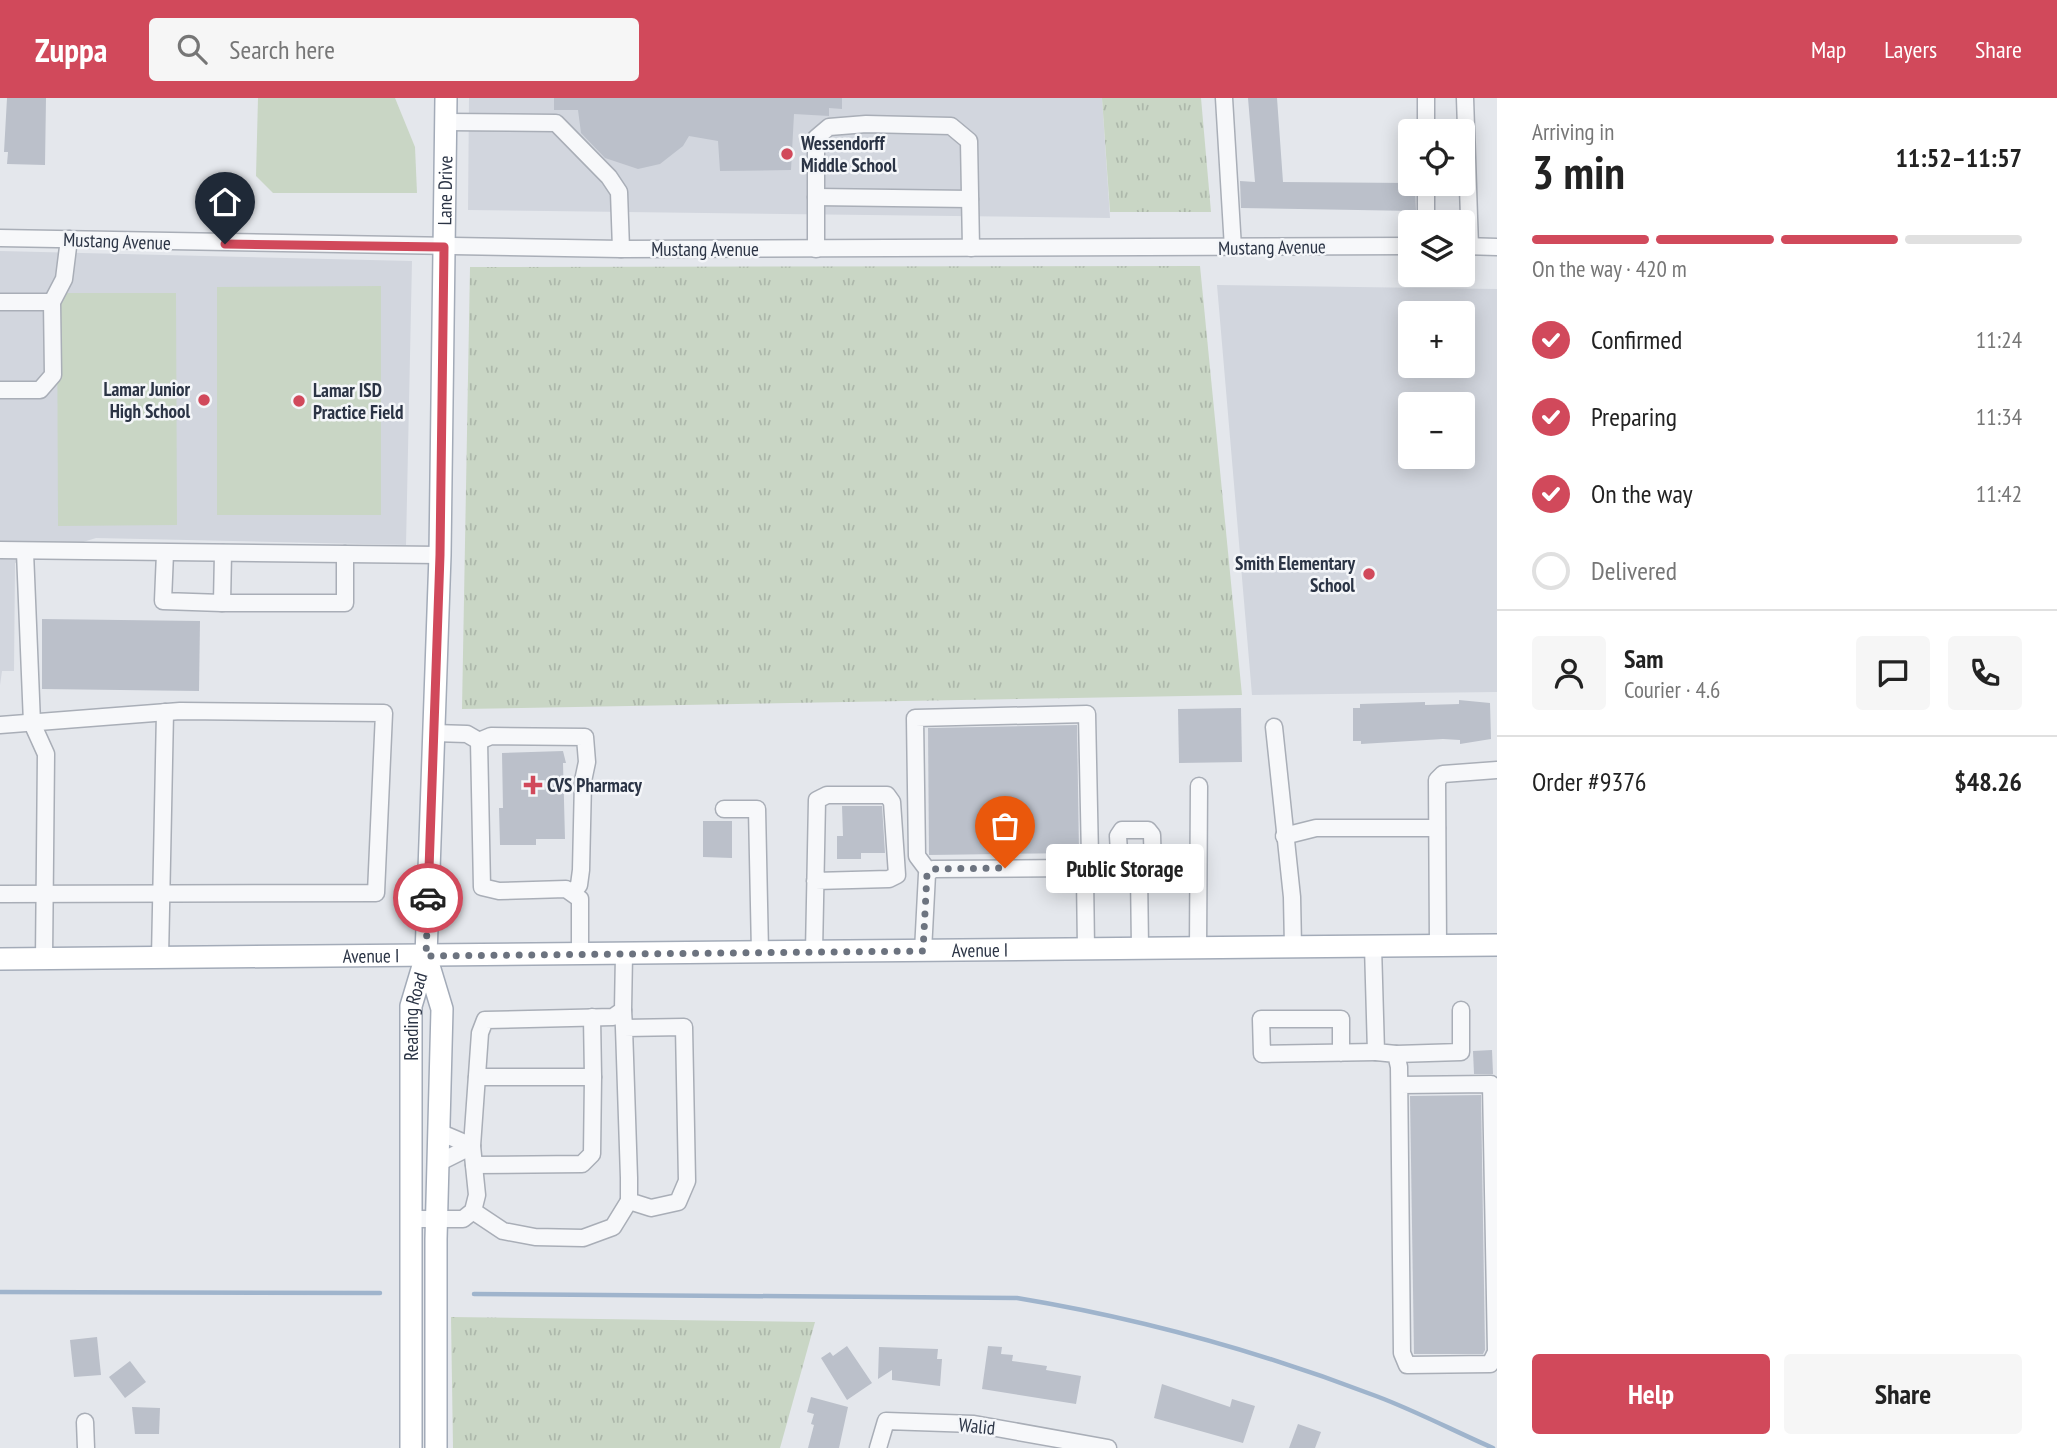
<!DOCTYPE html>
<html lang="en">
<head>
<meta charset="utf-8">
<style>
  body { margin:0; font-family:"PT Sans Narrow",sans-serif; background:#f6f6f6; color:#222; height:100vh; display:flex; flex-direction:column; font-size:26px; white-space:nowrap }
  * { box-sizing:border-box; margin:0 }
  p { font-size:23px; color:#767676 }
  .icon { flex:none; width:38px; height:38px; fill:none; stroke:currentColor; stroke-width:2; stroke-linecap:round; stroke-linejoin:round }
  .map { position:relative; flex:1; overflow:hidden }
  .side { display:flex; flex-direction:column; background:#fff; width:560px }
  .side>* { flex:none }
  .tools { position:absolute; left:1398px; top:21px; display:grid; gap:14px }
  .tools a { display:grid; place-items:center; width:77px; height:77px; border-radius:7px; background:#fff; box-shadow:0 4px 18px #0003; font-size:35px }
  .pin { position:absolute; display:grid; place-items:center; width:60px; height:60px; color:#fff; margin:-72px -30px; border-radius:50% 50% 50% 0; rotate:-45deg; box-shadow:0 0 7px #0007 }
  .pin .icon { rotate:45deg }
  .courier { position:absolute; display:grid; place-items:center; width:70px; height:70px; margin:-35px; border:5px solid #d1495b; border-radius:50%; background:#fff; color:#222; box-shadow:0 2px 9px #0007 }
  .bubble { position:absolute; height:49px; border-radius:7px; background:#fff; box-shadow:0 4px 18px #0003; font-size:23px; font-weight:700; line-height:49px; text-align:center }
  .headline em { font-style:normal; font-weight:700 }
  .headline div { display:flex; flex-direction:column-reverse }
  .headline { display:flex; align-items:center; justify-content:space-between; height:119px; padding:0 35px }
  h1 { font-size:46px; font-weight:700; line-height:52px }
  .bar { display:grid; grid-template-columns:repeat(4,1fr); gap:10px 7px; align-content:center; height:84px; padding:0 35px }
  .bar i { height:9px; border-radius:5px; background:#e0e0e0 }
  .bar .active { background:#d1495b }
  .bar p { grid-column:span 4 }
  .line { display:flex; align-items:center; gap:18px; padding:0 35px; border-top:2px solid #e0e0e0 }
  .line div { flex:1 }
  .round { display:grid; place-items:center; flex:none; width:74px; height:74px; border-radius:7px; background:#f6f6f6 }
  ol { padding:0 35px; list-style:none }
  li { display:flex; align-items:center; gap:21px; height:77px }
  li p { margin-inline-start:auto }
  li .icon { padding:7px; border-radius:50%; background:#d1495b; color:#fff; stroke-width:4 }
  li:last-child { color:#767676 }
  li i { width:38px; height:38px; border:4px solid #e0e0e0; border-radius:50% }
  .cta { display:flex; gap:14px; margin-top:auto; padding:14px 35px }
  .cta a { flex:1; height:80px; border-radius:7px; background:#d1495b; color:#fff; font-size:28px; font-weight:700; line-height:80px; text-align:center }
  .cta a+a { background:#f6f6f6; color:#222 }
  header { display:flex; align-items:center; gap:42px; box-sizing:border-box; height:98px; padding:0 35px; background:#d1495b; color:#fff }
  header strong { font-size:33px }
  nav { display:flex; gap:38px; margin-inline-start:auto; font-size:24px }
  .search { width:490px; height:63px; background:#f6f6f6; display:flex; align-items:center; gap:18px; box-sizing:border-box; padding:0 24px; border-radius:7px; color:#767676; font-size:26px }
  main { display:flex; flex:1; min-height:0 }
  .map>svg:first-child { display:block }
</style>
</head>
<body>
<header>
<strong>Zuppa</strong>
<div class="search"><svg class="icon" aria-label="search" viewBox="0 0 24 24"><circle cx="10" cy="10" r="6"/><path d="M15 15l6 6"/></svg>Search here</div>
<nav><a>Map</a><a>Layers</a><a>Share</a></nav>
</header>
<main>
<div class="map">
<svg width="1497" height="1350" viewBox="0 0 1497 1350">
  <defs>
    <pattern id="grass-tufts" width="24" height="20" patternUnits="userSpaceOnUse" patternTransform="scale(1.75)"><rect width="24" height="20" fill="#c9d6c5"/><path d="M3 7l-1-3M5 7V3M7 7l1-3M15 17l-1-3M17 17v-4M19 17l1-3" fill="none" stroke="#adb8ab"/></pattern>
  </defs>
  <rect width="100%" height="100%" fill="#e4e7ec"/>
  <g fill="#d2d6de" fill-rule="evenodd">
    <path d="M469,0h633l8,120 -642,-8z"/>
    <path d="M0,153l412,10 -6,284 -310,-7 -81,25 -1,108h-12l-2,14z"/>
    <path d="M1217,187l280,4v403l-245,3zM1410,215h53v53h-53zM1410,306h53v53h-53z"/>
  </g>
  <g fill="url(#grass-tufts)">
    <path d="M1102,0h99l10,114h-101z"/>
    <path d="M1200,168l42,429 -780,14 8,-442z"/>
    <path d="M451,1219l364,5 -35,126h-327z"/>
  </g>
  <g fill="#c9d6c5">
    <path d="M258,0h137l20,49 2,46h-144l-17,-17z"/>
    <path d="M381,188v229h-164v-228z"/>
    <path d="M57,195h119l1,232 -119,1z"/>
  </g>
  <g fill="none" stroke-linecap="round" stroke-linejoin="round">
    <g stroke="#9fb4cc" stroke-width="4.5">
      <path d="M0,1194l380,1"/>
      <path d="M474,1196l543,4c121,20 244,54 359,98 40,15 78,35 117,52"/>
    </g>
  </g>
  <g fill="#bbc0ca">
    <path d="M7,0h39l-1,67 -38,-1 1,-12h-4z"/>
    <path d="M554,0h288v11l-13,-1v8l-35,-2 -3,56 -71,1 -2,-30 -29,-5 -6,10 -23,18 -22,5 -33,-11 -24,-25 -3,-23h-24z"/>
    <path d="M1248,0h29l6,84 127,1 5,1 1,27 -175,-3 -1,-27 15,1z"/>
    <path d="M42,521l158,2 -1,70 -157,-2z"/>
    <path d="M1459,602l31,3 1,36 -31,5v-4l-17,-1 -82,5v-3h-8v-33h7v-4l65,-2v3l34,-1z"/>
    <path d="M1241,610l1,54 -63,1 -1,-54z"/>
    <path d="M1077,627l2,128 -150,2 -1,-127z"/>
    <path d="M563,653l3,12h-3l2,76h-29v6h-36l-1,-37h4l-1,-55z"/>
    <path d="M842,708h40l3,47h-24v6h-24v-23h6z"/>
    <path d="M703,723h29v37l-29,-1z"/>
    <path d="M1492,952l1,24h-19l-1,-23z"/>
    <path d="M1481,997l4,255 -2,4h-69l-4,-258z"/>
    <path d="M97,1239l4,38 -27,2 -4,-37z"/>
    <path d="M847,1248l25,37 -25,17 -26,-42 9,-6 3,4z"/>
    <path d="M988,1248l14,1 -1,7 12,1 -1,6 35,5 -1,4 35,6 -5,28 -94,-15z"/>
    <path d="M879,1249l59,2 -1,10h5l-2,27 -48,-6v-10l-14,9z"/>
    <path d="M130,1263l16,21 -21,16 -16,-21z"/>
    <path d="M1162,1286l68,23 2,-8 23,7 -12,37 -89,-25z"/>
    <path d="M811,1299l37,10 -9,41h-31l6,-23 -3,-1 3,-10 -7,-2z"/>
    <path d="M132,1309l28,1 -1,26h-24z"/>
    <path d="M1298,1326l23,8 -6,16h-26z"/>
  </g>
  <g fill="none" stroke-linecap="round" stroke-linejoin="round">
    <g stroke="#a9aeb7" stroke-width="19">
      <g id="minor">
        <path d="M1224,0l9,150"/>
        <path d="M1465,0l5,149"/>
        <path d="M446,24l110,1 53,54 10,15 2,57"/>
        <path d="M1426,33v-33"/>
        <path d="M816,99l154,2"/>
        <path d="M1426,124v-38"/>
        <path d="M0,140l621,11 789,-3"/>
        <path d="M1463,148l34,1"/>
        <path d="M816,151v-111l13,-11 37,-3 85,2 18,15 2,107"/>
        <path d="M0,204h52"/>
        <path d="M0,292h40l13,-15 -1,-73 12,-23 5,-40"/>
        <path d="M0,452l440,5"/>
        <path d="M25,454l7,171 14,31 -2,205"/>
        <path d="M165,455l-2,48 59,2"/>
        <path d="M223,455l-1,50h123v-49"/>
        <path d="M0,627l180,-14 204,2 -8,180 -376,1"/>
        <path d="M1274,629l18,170 1,50"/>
        <path d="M434,635l33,1 12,7 3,146 17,4 67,-2 14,10v55"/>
        <path d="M479,643l12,-5 94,1 2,25 -4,19 -2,89 -2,15 -6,7"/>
        <path d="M724,711h33l3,143"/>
        <path d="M1284,738l32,-8h121"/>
        <path d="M929,774l-12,-16 -2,-138 172,-4 3,143 -8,16"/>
        <path d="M1139,775l14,-4 -1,-34 -4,-5h-26l-4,6 2,32 19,5 1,75"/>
        <path d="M1438,847l-1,-165 6,-6 54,-4"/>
        <path d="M1373,848l3,106 20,2 3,13 3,286 5,12 83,-1 6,-12 -5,-268 -91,1"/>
        <path d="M1198,850l1,-162"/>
        <path d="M923,853l4,-77 6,-5 143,-1 9,8 1,73"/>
        <path d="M814,854l3,-152 10,-5h60l5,7 5,73 -8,4 -74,2"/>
        <path d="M160,860l5,-246"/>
        <path d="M623,912l1,18 5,150v23l22,7 27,-6 9,-21 -3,-154 -60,1"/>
        <path d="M1341,955v-34h-80l1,35 114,-2"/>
        <path d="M1396,956l65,-2v-42"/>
        <path d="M477,979h116l-1,-60"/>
        <path d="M439,1034l33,14"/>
        <path d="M438,1065l34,-17"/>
        <path d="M474,1067l108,-1 10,-10 1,-77"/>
        <path d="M473,1113l30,20 32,6 48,1 30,-11 16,-26"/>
        <path d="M411,1121h52l10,-8 4,-16 -5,-49 8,-113 5,-13 128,-3 10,-7 1,-56"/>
        <path d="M85,1324l1,26"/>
        <path d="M878,1350l8,-27 88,3 134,24"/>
      </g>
    </g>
    <g stroke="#a3abb8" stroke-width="24">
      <g id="major">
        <path d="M426,858l16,53 -6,230v209"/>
        <path id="s1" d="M0,861l1497,-14"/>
        <path id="s2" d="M411,1350v-442l15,-50 14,-401 6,-457"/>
      </g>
    </g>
    <use href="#minor" stroke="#f7f8fa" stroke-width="16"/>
    <use href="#major" stroke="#fff" stroke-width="21"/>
  </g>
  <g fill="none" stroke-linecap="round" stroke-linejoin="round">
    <path stroke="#6c737f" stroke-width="7" stroke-dasharray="0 12.6" d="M428,800l-2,58 497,-5 4,-77 6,-5 72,-1"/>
    <path stroke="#d1495b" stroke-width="9" d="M225,146l219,3 -4,308 -12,343"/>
  </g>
  <g fill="#d1495b" stroke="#f4f6f9" stroke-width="2.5">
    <circle cx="787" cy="56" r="7"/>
    <circle cx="204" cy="302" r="7"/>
    <circle cx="299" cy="303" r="7"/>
    <circle cx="1369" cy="476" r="7"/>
    <path d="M529.5 676.5h7v7h7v7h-7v7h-7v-7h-7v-7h7z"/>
  </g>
  <g text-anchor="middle" stroke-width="5" stroke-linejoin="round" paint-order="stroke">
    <g font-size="19" font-weight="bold" fill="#2b3445" stroke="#f4f6f9" text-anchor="start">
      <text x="801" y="52">Wessendorff<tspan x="801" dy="22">Middle School</tspan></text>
      <text x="190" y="298" text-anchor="end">Lamar Junior<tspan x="190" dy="22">High School</tspan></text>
      <text x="313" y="299">Lamar ISD<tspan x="313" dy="22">Practice Field</tspan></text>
      <text x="1355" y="472" text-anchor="end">Smith Elementary<tspan x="1355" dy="22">School</tspan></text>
      <text x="547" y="694">CVS Pharmacy</text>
    </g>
    <g font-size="19" fill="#2b3445" stroke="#f4f6f9">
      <text dy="7" stroke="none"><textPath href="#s2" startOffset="1260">Lane Drive</textPath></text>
      <text transform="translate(117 143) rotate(2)" y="7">Mustang Avenue</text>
      <text transform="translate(1272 149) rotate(-1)" y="7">Mustang Avenue</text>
      <text x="705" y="158">Mustang Avenue</text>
      <text dy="7" stroke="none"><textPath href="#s1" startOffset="980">Avenue I</textPath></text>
      <text dy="7" stroke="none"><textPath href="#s1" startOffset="371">Avenue I</textPath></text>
      <text dy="7" stroke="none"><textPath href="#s2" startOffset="432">Reading Road</textPath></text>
      <text transform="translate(977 1328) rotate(6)" y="7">Walid</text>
    </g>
  </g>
</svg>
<div class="tools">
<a><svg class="icon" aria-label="locate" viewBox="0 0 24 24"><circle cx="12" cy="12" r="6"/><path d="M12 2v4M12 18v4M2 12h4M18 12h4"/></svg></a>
<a><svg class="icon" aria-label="layers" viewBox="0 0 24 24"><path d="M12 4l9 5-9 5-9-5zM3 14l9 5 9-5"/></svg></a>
<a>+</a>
<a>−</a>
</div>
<div class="pin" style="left:1005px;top:770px;background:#ea580c"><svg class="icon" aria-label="bag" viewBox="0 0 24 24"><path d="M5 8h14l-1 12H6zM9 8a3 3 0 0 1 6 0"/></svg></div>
<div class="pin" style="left:225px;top:146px;background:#1f2937"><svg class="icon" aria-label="home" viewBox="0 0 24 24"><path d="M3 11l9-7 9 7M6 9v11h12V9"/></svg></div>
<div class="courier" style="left:428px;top:800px"><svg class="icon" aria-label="car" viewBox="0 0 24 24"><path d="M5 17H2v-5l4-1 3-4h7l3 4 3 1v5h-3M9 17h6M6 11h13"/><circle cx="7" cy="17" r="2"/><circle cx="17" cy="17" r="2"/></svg></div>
<div class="bubble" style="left:1046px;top:746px;width:158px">Public Storage</div>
</div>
<section class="side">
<div class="headline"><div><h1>3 min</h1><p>Arriving in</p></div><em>11:52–11:57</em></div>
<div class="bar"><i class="active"></i><i class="active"></i><i class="active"></i><i></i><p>On the way · 420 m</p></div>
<ol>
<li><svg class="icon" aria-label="check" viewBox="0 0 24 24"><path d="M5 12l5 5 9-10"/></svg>Confirmed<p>11:24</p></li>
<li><svg class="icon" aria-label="check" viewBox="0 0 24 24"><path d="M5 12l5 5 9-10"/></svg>Preparing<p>11:34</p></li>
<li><svg class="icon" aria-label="check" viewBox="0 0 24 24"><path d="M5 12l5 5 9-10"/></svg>On the way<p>11:42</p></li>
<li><i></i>Delivered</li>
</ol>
<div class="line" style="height:126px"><a class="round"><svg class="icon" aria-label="person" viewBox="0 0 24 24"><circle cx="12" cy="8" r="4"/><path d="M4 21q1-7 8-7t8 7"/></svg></a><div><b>Sam</b><p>Courier · 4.6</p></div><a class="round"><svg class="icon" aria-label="chat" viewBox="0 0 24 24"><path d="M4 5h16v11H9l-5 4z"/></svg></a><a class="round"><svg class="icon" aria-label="phone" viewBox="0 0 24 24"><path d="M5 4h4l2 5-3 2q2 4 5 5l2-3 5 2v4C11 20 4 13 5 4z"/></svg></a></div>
<div class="line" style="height:91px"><div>Order #9376</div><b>$48.26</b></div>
<div class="cta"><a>Help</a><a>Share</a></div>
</section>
</main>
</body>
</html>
